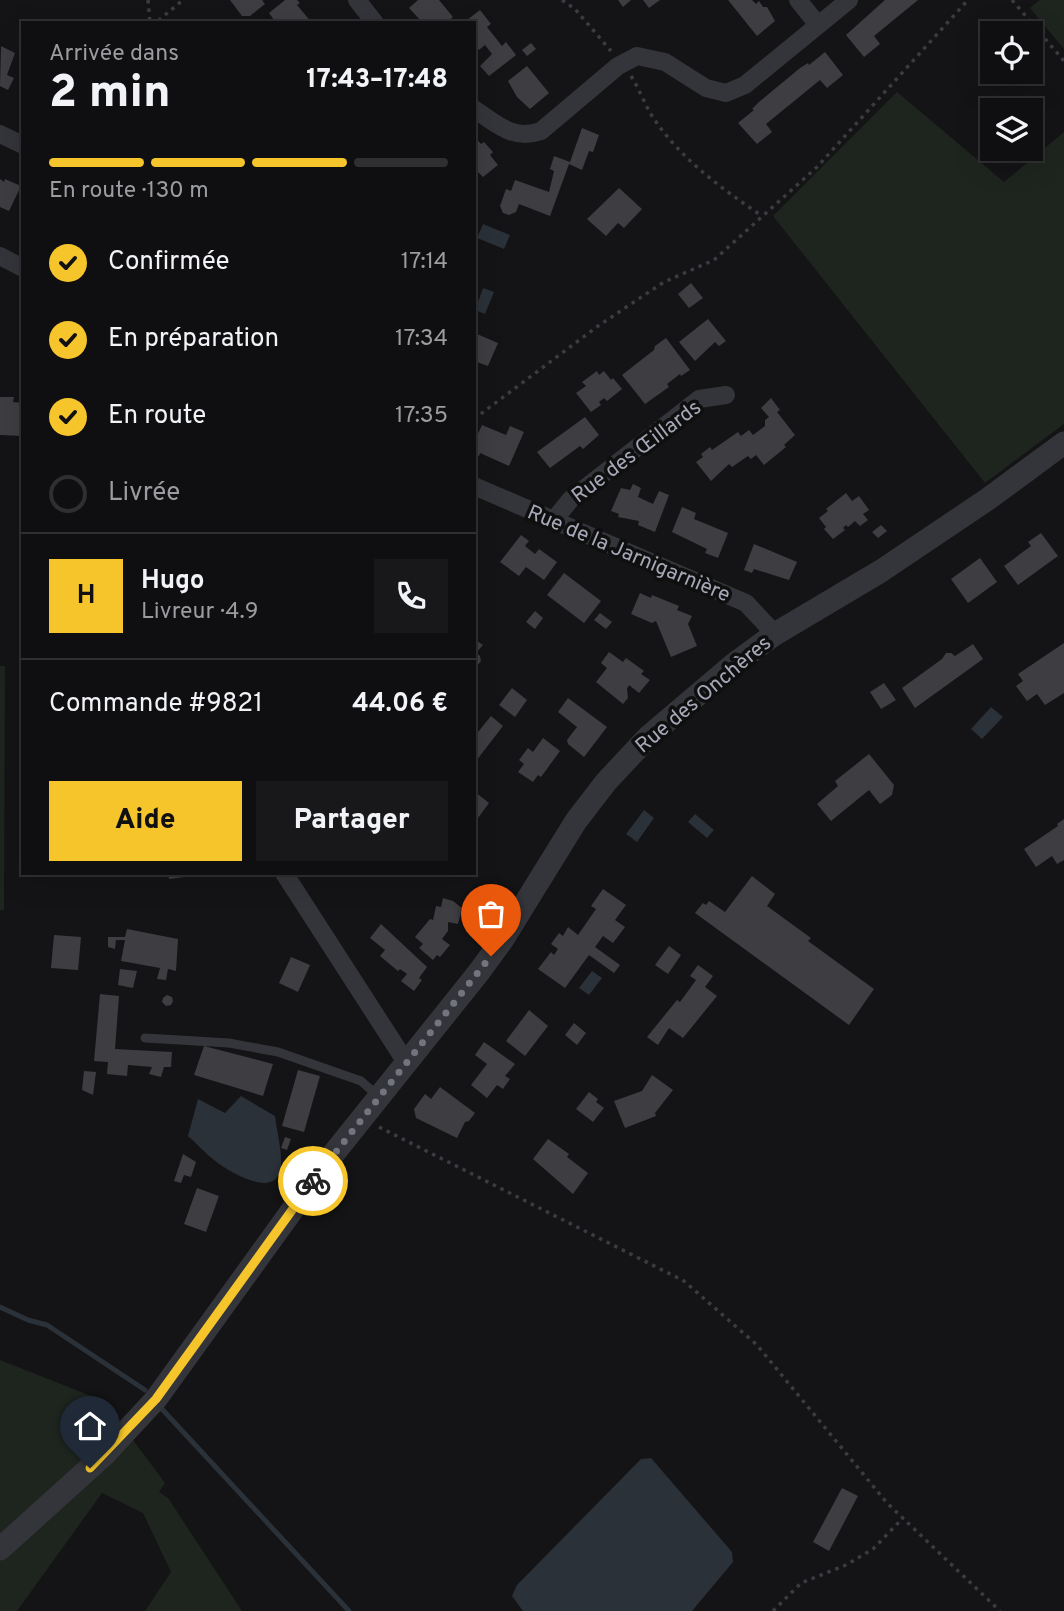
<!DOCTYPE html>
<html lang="fr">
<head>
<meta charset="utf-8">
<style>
  body { margin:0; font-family:Overpass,sans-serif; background:#181719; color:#f1f3f6; height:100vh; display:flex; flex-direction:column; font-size:26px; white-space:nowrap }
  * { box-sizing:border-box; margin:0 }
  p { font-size:23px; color:#9b9c9f }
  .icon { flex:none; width:38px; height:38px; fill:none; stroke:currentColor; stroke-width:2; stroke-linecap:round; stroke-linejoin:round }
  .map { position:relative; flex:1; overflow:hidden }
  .panel { position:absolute; left:21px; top:21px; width:455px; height:854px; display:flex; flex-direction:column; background:#0f0e10; border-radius:0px; box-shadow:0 7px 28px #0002,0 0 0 2px #2f2e30 }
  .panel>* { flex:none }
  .controls { position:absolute; left:980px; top:21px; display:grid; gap:14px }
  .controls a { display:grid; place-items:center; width:63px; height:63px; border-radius:0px; background:#0f0e10; box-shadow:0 7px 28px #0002,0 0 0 2px #2f2e30; font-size:35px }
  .pin { position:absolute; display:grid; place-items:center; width:60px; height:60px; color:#fff; margin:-72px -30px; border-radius:50% 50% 50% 0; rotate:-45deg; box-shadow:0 0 7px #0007 }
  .pin .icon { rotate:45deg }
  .courier { position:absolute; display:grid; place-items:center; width:70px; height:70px; margin:-35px; border:5px solid #f5c52b; border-radius:50%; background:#fff; color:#222; box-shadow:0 2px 9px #0007 }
  .head em { font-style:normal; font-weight:800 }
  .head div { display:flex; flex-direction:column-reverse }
  .head { display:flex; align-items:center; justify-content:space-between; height:119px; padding:0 28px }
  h1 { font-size:46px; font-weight:800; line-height:52px }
  .bar { display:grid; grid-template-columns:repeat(4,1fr); gap:10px 7px; align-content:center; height:84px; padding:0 28px }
  .bar i { height:9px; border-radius:5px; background:#2f2e30 }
  .bar .selected { background:#f5c52b }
  .bar p { grid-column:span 4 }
  .line { display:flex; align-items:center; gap:18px; padding:0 28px; border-top:2px solid #2f2e30 }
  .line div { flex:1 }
  .round { display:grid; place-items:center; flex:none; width:74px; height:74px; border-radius:0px; background:#181719 }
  ol { padding:0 28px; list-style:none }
  li { display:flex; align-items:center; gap:21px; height:77px }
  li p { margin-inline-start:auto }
  li .icon { padding:7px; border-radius:50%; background:#f5c52b; color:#111; stroke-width:4 }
  li:last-child { color:#9b9c9f }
  li i { width:38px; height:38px; border:4px solid #2f2e30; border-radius:50% }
  .cta { display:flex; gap:14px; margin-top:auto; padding:14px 28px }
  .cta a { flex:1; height:80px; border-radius:0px; background:#f5c52b; color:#111; font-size:28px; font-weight:800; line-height:80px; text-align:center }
  .cta a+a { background:#181719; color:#f1f3f6 }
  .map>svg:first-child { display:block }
</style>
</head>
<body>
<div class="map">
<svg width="1064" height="1611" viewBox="0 0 1064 1611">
  <rect width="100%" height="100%" fill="#141315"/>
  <g fill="#1e251f">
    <path d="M1040,0h24v49l-34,-41z"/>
    <path d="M897,92l107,90 60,-50v292l-79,59 -212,-267z"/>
    <path d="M0,666h5l-1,244h-4z"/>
    <path d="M0,1360l104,41 61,82 -6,9 9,6 74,113h-97l26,-39 -28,-59 -41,-20 -85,118h-17z"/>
  </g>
  <g fill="#2a3139">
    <path d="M483,224l27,11 -6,14 -27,-11z"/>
    <path d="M483,288l11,4 -9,22 -10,-4z"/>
    <path d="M991,707l12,10 -21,22 -11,-10z"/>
    <path d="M644,810l10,8 -17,24 -11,-8z"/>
    <path d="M695,814l19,16 -7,8 -19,-16z"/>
    <path d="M592,971l10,7 -13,17 -10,-7z"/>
    <path d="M241,1096l34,20c2,16 7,34 6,50 -3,33 -45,9 -59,0 -12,-8 -23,-20 -34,-30l10,-37 27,14z"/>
    <path d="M651,1458l81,94 1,10 -41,49h-169l-11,-15 5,-11 124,-126z"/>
  </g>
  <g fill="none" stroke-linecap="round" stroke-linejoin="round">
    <g stroke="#2a3139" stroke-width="5">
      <path d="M0,1307l28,13 19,5 98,65"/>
      <path d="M161,1408l188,203"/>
    </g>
  </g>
  <g fill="#3e3d42">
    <path d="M230,0h32l3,4 -15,12h-8z"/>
    <path d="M285,0h12l3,3 -3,2 15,18h-32l-6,-3 -5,-7z"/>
    <path d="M418,0h21l14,17 -4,3 2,3h-28l-14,-15z"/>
    <path d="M618,0h13l-8,7z"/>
    <path d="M643,0h17l-11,8z"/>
    <path d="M728,0h24l4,4 3,-3 4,6h4l8,14 -18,15z"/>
    <path d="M885,0h33l-44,36 6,8 -16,13 -18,-22z"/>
    <path d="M480,10l11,14 -4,3 15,19 4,-4 10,13 -27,21 -9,-10 12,-12 -7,-9 -6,5 -5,-5v-22h-11z"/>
    <path d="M531,43l5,6 -9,7 -5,-6z"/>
    <path d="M1,46l14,7 -8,22 7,3 -6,12 -8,-4z"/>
    <path d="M825,52l18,23 -16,13 -7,-8 -54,44 6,8 -15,12 -19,-21 16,-13 -2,-1 7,-7 41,-34 8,-5 1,2z"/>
    <path d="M527,66l22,27 -19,16 -13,-12 -9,-16z"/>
    <path d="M582,128l17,7 -6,17 -4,-1 -7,19 -13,-6 -19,52 -31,-12 -3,8 -7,3 -6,-2 -3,-7 6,-17 5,2 4,-11 34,12 5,-21 -4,-2 4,-13 16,6z"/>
    <path d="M474,136l7,8 3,-2 9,10 -3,3 8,10 -15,12 -6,-6 -3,-1z"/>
    <path d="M0,179l4,3 1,-3 16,7 -12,25 -9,-4z"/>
    <path d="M619,188l23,21 -18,19 -6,-5 -12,13 -19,-17z"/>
    <path d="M691,283l12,15 -14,10 -11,-14z"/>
    <path d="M708,319l18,22 -7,5 -4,-4 -20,19 -16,-19z"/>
    <path d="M474,328l4,2 -1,4 21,9 -10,23 -14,-5z"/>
    <path d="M666,338l24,32 -9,6 -1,-2 -13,10 2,3 -24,17 -23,-29 32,-25 1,-4z"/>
    <path d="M597,371l2,4 5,-4 7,9 2,-2 9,11 -15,12 -3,-3 -5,4 2,3 -10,7 -15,-19 10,-7 -4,-4z"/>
    <path d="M0,397h14l-1,5 10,1v33l-23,-1z"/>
    <path d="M771,398l9,12 -3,2 18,23 -11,10 2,2 -22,18 -8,-10 -5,4 -3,-3 -16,11 -3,-3 -18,17 -15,-19 7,-5 -2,-3 9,-7 2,3 26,-18 3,4 8,-6 4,5 12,-9v-6l4,-3 -8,-9z"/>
    <path d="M585,417l14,18 -16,14 -3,-3 -30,22 -13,-16z"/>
    <path d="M482,425l24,10 4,-9 14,6 -15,34 -29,-13 -1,3 -5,-2v-12z"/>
    <path d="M633,484l8,4 -3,9 15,7 6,-13 10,4 -14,37 -17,-7 1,-4 -21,-4 1,-3 -8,-3 10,-23 9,2z"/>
    <path d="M846,493l6,8 7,-5 10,14 -6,4 5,6 -8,6 -5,-5 -7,6 -2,-2 -3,3 2,2 -12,9 -9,-10 2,-2 -7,-9 9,-7 -2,-2z"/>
    <path d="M682,507l14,6 -2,6 34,14 -10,25 -13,-5 2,-4 -35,-17z"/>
    <path d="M881,525l6,6 -9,7 -6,-6z"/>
    <path d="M1041,533l17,23 -40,29 -14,-19 27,-20 -3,-4z"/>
    <path d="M521,535l8,6 -4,5 10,8 4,-5 18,13 -13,18 -18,-13 -7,9 -19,-14z"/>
    <path d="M754,544l43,18 -8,18 -35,-11 -2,4 -8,-3z"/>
    <path d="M980,558l17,24 -29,21 -17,-24z"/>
    <path d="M564,573l37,28 -17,22 -37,-28z"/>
    <path d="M640,593l11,5 1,-3 27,11 -2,4 15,6 -4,8 9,22 -26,11 -15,-36 -4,2 -21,-9z"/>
    <path d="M535,611l8,7 -8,11 -9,-7z"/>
    <path d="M600,613l12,9 -6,7 -12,-9z"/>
    <path d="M474,639l9,6 -7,8 4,3 1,5 -7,9z"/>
    <path d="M1064,643v50l-19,12 -8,-11 -10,7 -11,-15 7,-5 -5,-7z"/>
    <path d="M973,644l10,15 -68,49 -13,-20 40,-29 4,-6h5l4,3z"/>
    <path d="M609,652l14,10 3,-4 18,13 -3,3 9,6 -11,13 -10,-8 -2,4 1,9 -5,6 -27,-22 11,-14 -6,-5z"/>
    <path d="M884,683l12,17 -15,9 -11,-17z"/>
    <path d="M512,688l15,12 -12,17 -16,-12z"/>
    <path d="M568,698l39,29 -23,30 -16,-13 -1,-4 10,-13 -19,-15z"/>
    <path d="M491,716l12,10 -27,35 -2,-1v-23z"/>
    <path d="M543,738l17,13 -19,26 -3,-2 -5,7 -15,-10 6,-8 -5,-4 9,-12 5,4z"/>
    <path d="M869,754l25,31 -2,10 -12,9 -11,-14 -38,31 -14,-17 21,-18 -3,-5z"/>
    <path d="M474,791l15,12 -11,15 -4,-3z"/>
    <path d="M1064,819v41l-7,4 -5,-8 -16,11 -12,-18 34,-23 -1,-2z"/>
    <path d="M168,873h31v2l-30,4z"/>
    <path d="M752,876l23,18 -8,12 44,32 -3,3 66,48 -25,36 -154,-112 8,-10 3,2 3,-4 16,11z"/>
    <path d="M603,889l23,16 -11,15 10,7 -12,16 -10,-7 -8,11 25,18 -6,8 -25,-18 -24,33 -27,-19 13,-17 3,3 4,-6 -7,-5 8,-11 4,3 5,-9 10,8 18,-26 -5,-3z"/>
    <path d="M443,898l10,3 9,7 -4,16 -10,-2v9l-6,8 8,6 -10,12 -3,-2 -4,5 -14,-12 4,-4 -8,-7 15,-18 3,1 3,-14 5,1z"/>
    <path d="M381,924l46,43 -8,11 3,2 -8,11 -13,-10 6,-7 -7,-5 -2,2 -18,-15 5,-6 -15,-12z"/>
    <path d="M127,929l51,10 -2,32 -8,-2 -2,11 -9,-1 3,-11 -39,-7 4,-21h-9l-1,9 -7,-2v-10h17z"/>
    <path d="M54,935l27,2 -3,33 -27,-2z"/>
    <path d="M669,946l12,9 -13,19 -13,-9z"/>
    <path d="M291,957l19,8 -12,27 -19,-9z"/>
    <path d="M698,965l15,11 -8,11 12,9 -34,42 -14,-10 -11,17 -11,-8 30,-37 3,2 16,-22 -6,-4z"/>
    <path d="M120,969l17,2 -4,17 -15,-3z"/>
    <path d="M100,994l19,2 -4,53 57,3 -1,15h-7l-3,10 -12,-3 3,-7 -24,-2 -1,11 -20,-2 1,-12 -14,-1z"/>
    <path d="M167,995l5,2 1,4 -2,4 -5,1 -4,-4 1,-4z"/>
    <path d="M529,1010l19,16 -23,30 -19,-15z"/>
    <path d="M574,1023l12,10 -9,12 -12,-10z"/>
    <path d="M484,1042l31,22 -10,12 5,3 -7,10 -6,-4 -10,13 -16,-13 16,-21 -12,-9z"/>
    <path d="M204,1046l69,18 -10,32 -69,-21z"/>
    <path d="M298,1070l22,6 -16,56 -22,-6z"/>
    <path d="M84,1071l12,1 -3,23 -11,-5z"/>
    <path d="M652,1075l21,15 -18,23 1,3 -31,12 -11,-27 28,-10z"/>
    <path d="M440,1087l35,26 -6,8 -4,1 -8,16 -41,-20 -2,-9 11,-15 6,5z"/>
    <path d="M589,1092l9,7 -2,3 8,6 -11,14 -17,-13z"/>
    <path d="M285,1137l6,2 -4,11 -6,-2z"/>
    <path d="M548,1139l21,15 -2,3 21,16 -15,21 -40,-35z"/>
    <path d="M183,1154l13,8 -5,15 -7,-2 -3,8 -7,-2z"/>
    <path d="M197,1188l22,8 -13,36 -22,-8z"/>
    <path d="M842,1488l16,8 -29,55 -16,-9z"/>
  </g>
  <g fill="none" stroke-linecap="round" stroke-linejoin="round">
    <g stroke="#3a3c41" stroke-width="3.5" stroke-dasharray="3.5 5" stroke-linecap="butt">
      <path d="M148,0l2,23"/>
      <path d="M562,0l13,9 36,42"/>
      <path d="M1012,0l52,61"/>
      <path d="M150,22l9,-2 24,-20"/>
      <path d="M631,76c9,14 14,30 23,43 29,42 67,69 108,97"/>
      <path d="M474,419l124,-93 66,-44 50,-22 103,-93 151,-167"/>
      <path d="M379,1127l305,154 73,64 130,158 113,108"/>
      <path d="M773,1611l28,-28 45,-18 27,-16 30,-31"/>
    </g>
    <path stroke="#34353a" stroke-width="9" d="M145,1038l84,5 49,9 83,29 17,15"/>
    <g stroke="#34353a" stroke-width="18">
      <path d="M357,0l18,23"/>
      <path d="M798,0l20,25"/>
      <path d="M474,109c23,15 39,32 67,22l77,-65 19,-10 28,6 41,26 20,5 19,-8 104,-85"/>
      <path d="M0,134l23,11"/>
      <path d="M0,256l23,12"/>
      <path d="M474,486l272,117 29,31"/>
      <path d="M553,521l18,-22 128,-100 27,-4"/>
      <path d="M284,873l118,183 6,5"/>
    </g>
    <path stroke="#34353a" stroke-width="23" d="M0,1549l104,-94 52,-56 171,-237 152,-190 24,-33 73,-118 30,-39 42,-45 86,-73 41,-30 106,-63 107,-72 76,-56"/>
  </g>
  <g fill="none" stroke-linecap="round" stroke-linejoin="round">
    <path stroke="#72747e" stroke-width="7" stroke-dasharray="0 12.6" d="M313,1181l178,-225"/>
    <path stroke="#f5c52b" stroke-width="9" d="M90,1468l66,-69 157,-218"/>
  </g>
  <g text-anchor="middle" stroke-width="7" stroke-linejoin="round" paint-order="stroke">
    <g font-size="21" fill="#a5a8b6" stroke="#0f0f10">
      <text transform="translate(636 451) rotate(-37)" y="7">Rue des Œillards</text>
      <text transform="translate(629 553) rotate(23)" y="7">Rue de la Jarnigarnière</text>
      <text transform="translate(703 694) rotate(-40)" y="7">Rue des Onchères</text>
    </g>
  </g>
</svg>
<div class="controls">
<a><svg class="icon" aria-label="locate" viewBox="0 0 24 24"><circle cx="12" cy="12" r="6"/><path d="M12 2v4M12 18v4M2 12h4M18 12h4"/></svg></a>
<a><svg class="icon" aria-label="layers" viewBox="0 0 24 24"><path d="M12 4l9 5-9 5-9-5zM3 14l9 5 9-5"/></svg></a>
</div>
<div class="pin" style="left:491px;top:956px;background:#ea580c"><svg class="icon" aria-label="bag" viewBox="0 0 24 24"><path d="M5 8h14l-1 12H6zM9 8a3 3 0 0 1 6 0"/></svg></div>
<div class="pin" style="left:90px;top:1468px;background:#1f2937"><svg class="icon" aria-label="home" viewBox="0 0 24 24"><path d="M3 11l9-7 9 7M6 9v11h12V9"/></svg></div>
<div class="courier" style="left:313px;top:1181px"><svg class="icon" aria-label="bike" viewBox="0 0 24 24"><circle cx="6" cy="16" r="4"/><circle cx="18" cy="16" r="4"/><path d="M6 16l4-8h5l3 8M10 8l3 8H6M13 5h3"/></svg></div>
<section class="panel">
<div class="head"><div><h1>2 min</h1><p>Arrivée dans</p></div><em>17:43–17:48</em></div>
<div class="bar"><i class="selected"></i><i class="selected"></i><i class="selected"></i><i></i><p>En route · 130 m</p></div>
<ol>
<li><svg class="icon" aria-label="check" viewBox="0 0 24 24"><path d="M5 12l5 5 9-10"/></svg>Confirmée<p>17:14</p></li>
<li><svg class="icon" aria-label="check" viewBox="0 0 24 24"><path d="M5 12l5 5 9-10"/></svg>En préparation<p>17:34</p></li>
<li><svg class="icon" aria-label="check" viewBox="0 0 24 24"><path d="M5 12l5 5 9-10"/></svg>En route<p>17:35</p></li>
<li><i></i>Livrée</li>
</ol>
<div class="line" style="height:126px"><b class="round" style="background:#f5c52b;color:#111">H</b><div><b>Hugo</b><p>Livreur · 4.9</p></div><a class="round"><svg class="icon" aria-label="phone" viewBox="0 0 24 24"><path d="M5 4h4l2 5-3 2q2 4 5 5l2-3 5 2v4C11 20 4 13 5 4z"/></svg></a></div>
<div class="line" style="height:91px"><div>Commande #9821</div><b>44.06 €</b></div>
<div class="cta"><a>Aide</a><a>Partager</a></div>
</section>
</div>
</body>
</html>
